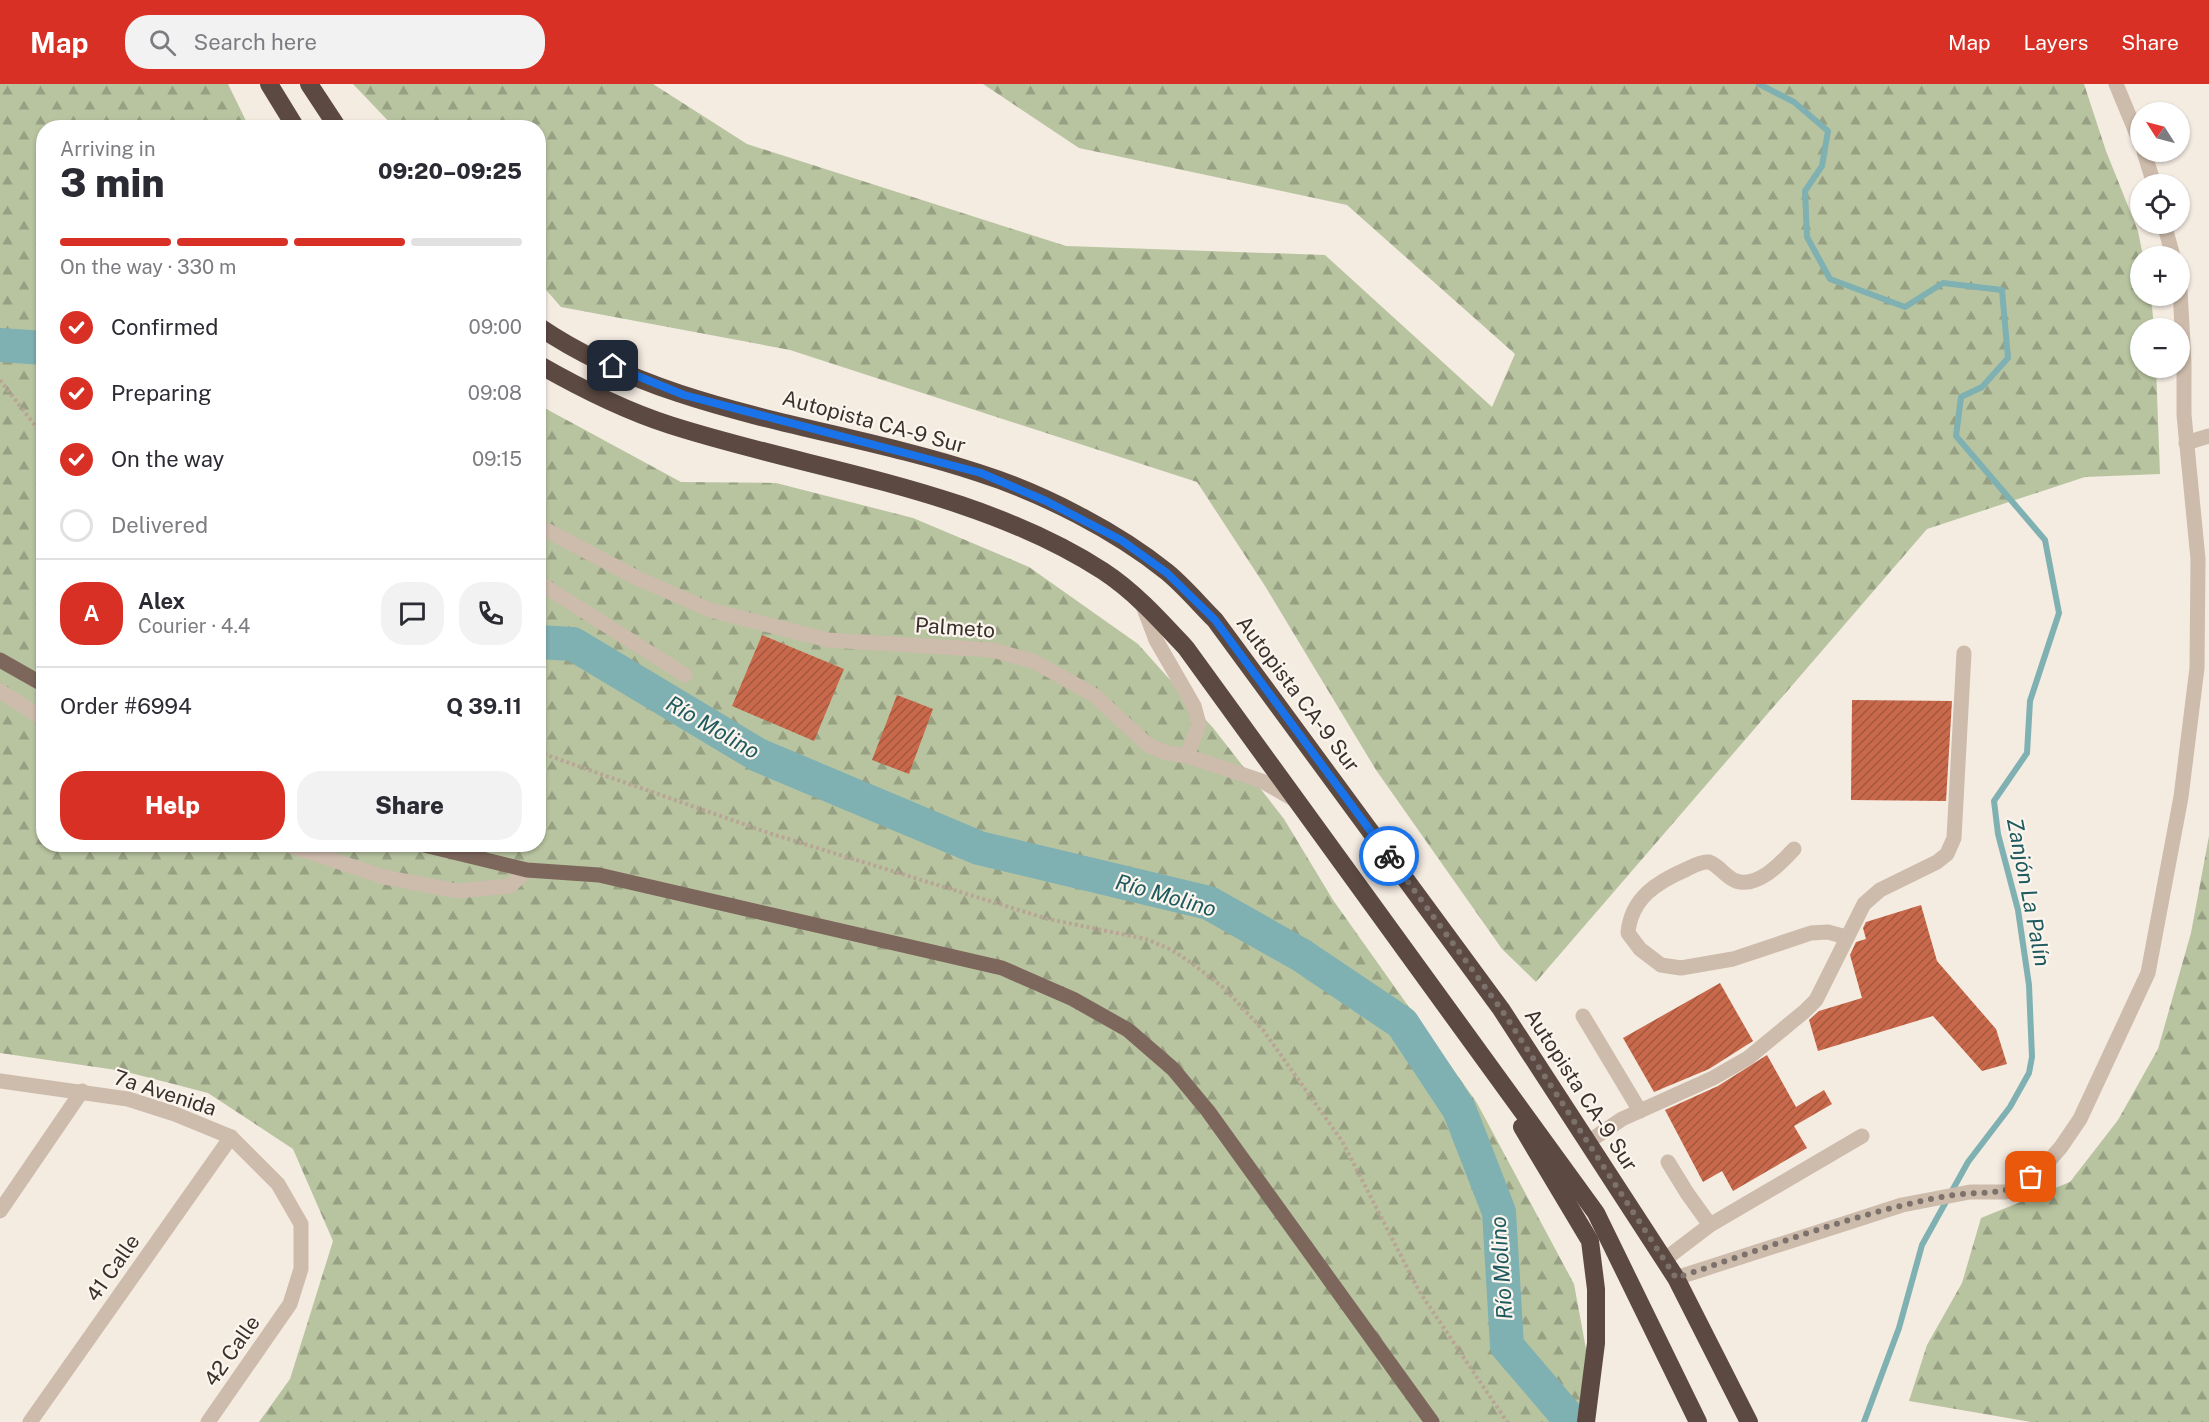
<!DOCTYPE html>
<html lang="en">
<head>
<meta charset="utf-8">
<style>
  body { margin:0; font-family:"Public Sans",sans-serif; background:#f2f2f3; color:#2b2b33; height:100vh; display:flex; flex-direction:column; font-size:22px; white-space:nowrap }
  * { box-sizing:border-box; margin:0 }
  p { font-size:20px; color:#7c7c81 }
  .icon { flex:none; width:33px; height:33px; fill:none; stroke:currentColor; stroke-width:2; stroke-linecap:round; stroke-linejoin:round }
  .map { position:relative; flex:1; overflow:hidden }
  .side { position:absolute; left:36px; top:36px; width:510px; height:732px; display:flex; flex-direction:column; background:#fff; border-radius:24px; box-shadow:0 2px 4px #0004 }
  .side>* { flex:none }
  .needle { width:39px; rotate:306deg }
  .buttons { position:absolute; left:2130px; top:18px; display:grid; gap:12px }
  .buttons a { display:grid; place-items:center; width:60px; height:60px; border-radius:50%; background:#fff; box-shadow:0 2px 4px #0004; font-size:30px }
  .pin { position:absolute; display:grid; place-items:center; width:51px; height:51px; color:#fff; margin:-26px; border-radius:12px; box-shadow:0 3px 9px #0006 }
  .courier { position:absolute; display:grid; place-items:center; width:60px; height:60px; margin:-30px; border:4px solid #1a73e8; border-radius:50%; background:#fff; color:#222; box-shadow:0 2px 8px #0007 }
  .head em { font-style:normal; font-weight:800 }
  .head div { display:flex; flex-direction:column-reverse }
  .head { display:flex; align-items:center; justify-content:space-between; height:102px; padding:0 24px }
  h1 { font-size:39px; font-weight:800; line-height:45px }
  .bar { display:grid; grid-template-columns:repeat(4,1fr); gap:9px 6px; align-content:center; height:72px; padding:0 24px }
  .bar i { height:8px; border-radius:4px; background:#e1e1e2 }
  .bar .selected { background:#d93025 }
  .bar p { grid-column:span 4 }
  .line { display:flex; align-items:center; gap:15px; padding:0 24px; border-top:2px solid #e1e1e2 }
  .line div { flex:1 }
  .round { display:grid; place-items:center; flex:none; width:63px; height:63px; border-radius:24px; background:#f2f2f3 }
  ol { padding:0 24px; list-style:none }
  li { display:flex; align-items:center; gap:18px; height:66px }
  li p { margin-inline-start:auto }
  li .icon { padding:6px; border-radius:50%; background:#d93025; color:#fff; stroke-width:4 }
  li:last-child { color:#7c7c81 }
  li i { width:33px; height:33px; border:3px solid #e1e1e2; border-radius:50% }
  .primary-button { display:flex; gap:12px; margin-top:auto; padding:12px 24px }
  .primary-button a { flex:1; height:69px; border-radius:24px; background:#d93025; color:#fff; font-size:24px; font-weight:800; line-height:69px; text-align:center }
  .primary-button a+a { background:#f2f2f3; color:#2b2b33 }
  header { display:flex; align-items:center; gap:36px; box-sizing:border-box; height:84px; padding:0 30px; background:#d93025; color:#fff }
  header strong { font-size:28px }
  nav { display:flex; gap:33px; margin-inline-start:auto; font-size:21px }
  .search { width:420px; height:54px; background:#f2f2f3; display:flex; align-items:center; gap:15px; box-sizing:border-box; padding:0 21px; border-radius:24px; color:#7c7c81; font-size:22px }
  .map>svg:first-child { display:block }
</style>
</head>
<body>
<header>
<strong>Map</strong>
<div class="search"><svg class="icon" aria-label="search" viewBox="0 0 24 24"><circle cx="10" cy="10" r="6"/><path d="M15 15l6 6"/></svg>Search here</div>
<nav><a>Map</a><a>Layers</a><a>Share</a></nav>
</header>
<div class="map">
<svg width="2209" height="1338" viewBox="0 0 2209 1338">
  <defs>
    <pattern id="forest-firs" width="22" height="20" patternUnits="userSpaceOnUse" patternTransform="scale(1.5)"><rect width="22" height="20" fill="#b8c4a0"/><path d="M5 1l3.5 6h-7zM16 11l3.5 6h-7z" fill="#97a083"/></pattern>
    <pattern id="building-hatch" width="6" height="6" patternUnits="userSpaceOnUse" patternTransform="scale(1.5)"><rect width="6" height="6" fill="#c8694b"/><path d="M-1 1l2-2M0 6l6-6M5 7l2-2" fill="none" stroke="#a4573f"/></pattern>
  </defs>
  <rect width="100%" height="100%" fill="#f4ebe1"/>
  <g fill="url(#forest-firs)">
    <path d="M0,0h228l21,43 -205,1v716h494l1,-439 142,77 95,1 137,35 116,49 109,77 76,85 70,90 49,81 144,203 97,181 12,65 8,54 -1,19h-1334l31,-43 43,-138 -40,-92 -85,-56 -85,-22 -123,-18z"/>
    <path d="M353,0h300l94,60 319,102 259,9 167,152 23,-53 -168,-149 -268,-57 -96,-64h1101l22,67 32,80 5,25h-3v40h11l3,32h-14v40h16l4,106 -75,3 -158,52 -391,453 -34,-33 -126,-179 -111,-184 -68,-104 -407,-132 -229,-43 -22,-25 -1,-154 -144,-1z"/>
    <path d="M2209,752v586h-178l-122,-21 18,-56 35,-62 19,-65 89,-36 48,-62 40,-71 33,-116z"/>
  </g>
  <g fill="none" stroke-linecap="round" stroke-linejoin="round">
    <path stroke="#7fb0b2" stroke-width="6" d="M1759,0l35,18 34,29 -6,35 -17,25 2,46 23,42 75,28 38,-24 59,7 6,68 -26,29 -21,10 -5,39 89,104 14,73 -29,88 -3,52 -33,48 4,33 20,76 11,75 3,72 -3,16 -19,34 -42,55 -46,83 -23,83 -35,94"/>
    <g stroke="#7fb0b2" stroke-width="34">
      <path d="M0,261l44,3"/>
      <path d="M538,558l35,2 185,111 221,93 230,55 92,52 101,68 57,86 40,103 8,134 65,76"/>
    </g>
  </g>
  <g fill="url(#building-hatch)">
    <path d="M762,551l82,34 -30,72 -82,-35z"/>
    <path d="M897,611l36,14 -24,65 -37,-14z"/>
    <path d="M1852,616l100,1 -6,100 -95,-1z"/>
    <path d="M1921,821l16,56 59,68 11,35 -25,7 -49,-55 -115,35 -9,-31 10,-9 43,-13 -12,-43 6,-13 10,-3 -3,-11 3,-6z"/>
    <path d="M1720,899l33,58 -44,28 -55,23 -31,-54z"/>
    <path d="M1767,971l29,52 28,-17 8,14 -38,22 13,22 -74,43 -11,-20 -19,11 -38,-72 53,-24z"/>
  </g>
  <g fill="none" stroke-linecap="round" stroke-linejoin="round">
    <g stroke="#b9a596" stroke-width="4" stroke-dasharray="3 3" stroke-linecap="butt">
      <path d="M0,296l44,57"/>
      <path d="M538,668l234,82 276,85 98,20 26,11 22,15 30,23 39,42 79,111 77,150 88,131"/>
    </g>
    <g stroke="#cdbbac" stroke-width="15">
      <path d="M2116,0l24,58"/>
      <path d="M2144,68l10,32"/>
      <path d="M2164,140l9,32"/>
      <path d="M2186,359l23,-7"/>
      <path d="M538,444l10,3 89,47 73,32 118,30 164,10 41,11 61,34 54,50 19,8 20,3 12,-32 -5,-18 -38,-66 -14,-37"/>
      <path d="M538,498l147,93"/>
      <path d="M0,607l44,28"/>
      <path d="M1187,672l75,25 33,19"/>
      <path d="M285,760l99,33 73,14 53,-5 17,-16"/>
      <path d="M1794,765c-13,14 -36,39 -58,32 -11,-4 -17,-16 -27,-19 -8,-1 -16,4 -22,7 -30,13 -56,29 -59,64l12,16 21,16 20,3 52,-9 78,-26 17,-1 18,5"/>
      <path d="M1583,932l57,95"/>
      <path d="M0,997l128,18 47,15 56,23 47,47 23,40v45l-11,35 -82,118"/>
      <path d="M1588,1058l34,-23 91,-41 35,-20 57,-47 11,-11 48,-96 16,-14 57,-28 10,-8 7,-16 10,-185"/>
      <path d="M1668,1078l19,31 23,32"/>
      <path d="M0,1127l82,-120"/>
      <path d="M1664,1176l46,-35 152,-89"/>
      <path d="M1676,1194l226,-73 68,-13h36l16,-7 19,-15 20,-23 19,-28 68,-146 33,-176 16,-129 1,-109 -14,-144v-52l-4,-73"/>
      <path d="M30,1338l201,-285"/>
    </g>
    <g stroke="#7d675c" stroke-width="15">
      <path d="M0,576l44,25"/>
      <path d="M420,760l107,26 72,5 403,93 71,31 55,31 45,39 35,42 224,311"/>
    </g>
    <g stroke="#5c4a42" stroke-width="18">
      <path d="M269,0l27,44"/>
      <path d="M309,0l29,44"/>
      <path d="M538,242c130,89 296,99 441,147 63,20 137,58 188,99 17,14 32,32 48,48l286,389 175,269 73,144"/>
      <path d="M538,280c42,24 85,46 132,61 143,46 304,63 433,146 32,21 57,49 83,77l410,565 102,209"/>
      <path d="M1522,1043l68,114 6,48v54l-10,79"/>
    </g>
  </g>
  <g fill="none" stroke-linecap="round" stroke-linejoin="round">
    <path stroke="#7c716b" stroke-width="6" stroke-dasharray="0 10.8" d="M1389,772l112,153 175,269c91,-30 182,-67 277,-83 28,-4 55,2 78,-18"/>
    <path stroke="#1a73e8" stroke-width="8" d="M613,282l71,29 297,78 65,28 75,39 46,33 48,47 174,236"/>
  </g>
  <g text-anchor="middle" stroke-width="4.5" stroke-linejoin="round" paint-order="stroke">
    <g font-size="21" fill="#3b302b" stroke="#fbf5ee">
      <text transform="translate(874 338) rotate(15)" y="7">Autopista CA-9 Sur</text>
      <text transform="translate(955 544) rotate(4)" y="7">Palmeto</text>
      <text transform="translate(1298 610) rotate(53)" y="7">Autopista CA-9 Sur</text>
      <text transform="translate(1581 1006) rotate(57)" y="7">Autopista CA-9 Sur</text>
      <text transform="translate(165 1009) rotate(18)" y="7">7a Avenida</text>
      <text transform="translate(113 1184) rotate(-55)" y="7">41 Calle</text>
      <text transform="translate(232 1267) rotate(-55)" y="7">42 Calle</text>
    </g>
    <g font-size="22" font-style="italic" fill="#1f5a5e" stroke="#fbf5ee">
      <text transform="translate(713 643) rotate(30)" y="8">Río Molino</text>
      <text transform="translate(2029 808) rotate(79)" y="8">Zanjón La Palín</text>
      <text transform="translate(1166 811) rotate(16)" y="8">Río Molino</text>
      <text transform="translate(1501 1184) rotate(-94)" y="8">Río Molino</text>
    </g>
  </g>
</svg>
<div class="buttons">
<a><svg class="needle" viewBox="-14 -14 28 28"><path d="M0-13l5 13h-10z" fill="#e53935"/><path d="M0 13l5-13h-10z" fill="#7c7c81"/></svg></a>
<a><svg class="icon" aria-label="locate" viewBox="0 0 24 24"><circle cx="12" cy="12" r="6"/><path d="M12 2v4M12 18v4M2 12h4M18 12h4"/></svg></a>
<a>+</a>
<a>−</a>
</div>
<div class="pin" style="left:2031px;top:1093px;background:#ea580c"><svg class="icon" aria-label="bag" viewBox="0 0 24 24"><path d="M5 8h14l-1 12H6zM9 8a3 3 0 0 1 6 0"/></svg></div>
<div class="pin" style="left:613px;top:282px;background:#1f2937"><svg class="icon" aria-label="home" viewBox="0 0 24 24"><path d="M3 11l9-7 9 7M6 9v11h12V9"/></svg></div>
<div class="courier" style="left:1389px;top:772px"><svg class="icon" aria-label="bike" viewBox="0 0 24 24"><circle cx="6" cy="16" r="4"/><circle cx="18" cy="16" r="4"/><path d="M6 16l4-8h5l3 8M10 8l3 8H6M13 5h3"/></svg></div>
<section class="side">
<div class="head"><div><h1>3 min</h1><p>Arriving in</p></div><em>09:20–09:25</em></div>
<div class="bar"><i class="selected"></i><i class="selected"></i><i class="selected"></i><i></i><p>On the way · 330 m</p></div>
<ol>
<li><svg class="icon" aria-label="check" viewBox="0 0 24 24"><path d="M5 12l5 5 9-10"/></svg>Confirmed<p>09:00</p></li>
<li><svg class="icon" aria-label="check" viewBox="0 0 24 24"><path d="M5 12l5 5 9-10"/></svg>Preparing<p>09:08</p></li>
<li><svg class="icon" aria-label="check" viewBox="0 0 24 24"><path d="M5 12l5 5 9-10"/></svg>On the way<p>09:15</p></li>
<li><i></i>Delivered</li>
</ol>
<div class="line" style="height:108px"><b class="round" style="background:#d93025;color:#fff">A</b><div><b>Alex</b><p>Courier · 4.4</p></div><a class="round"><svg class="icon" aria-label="chat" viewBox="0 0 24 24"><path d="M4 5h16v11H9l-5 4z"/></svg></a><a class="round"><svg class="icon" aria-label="phone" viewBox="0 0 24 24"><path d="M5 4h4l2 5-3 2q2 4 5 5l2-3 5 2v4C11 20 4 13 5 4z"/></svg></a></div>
<div class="line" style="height:78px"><div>Order #6994</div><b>Q 39.11</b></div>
<div class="primary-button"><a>Help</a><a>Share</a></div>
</section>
</div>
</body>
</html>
